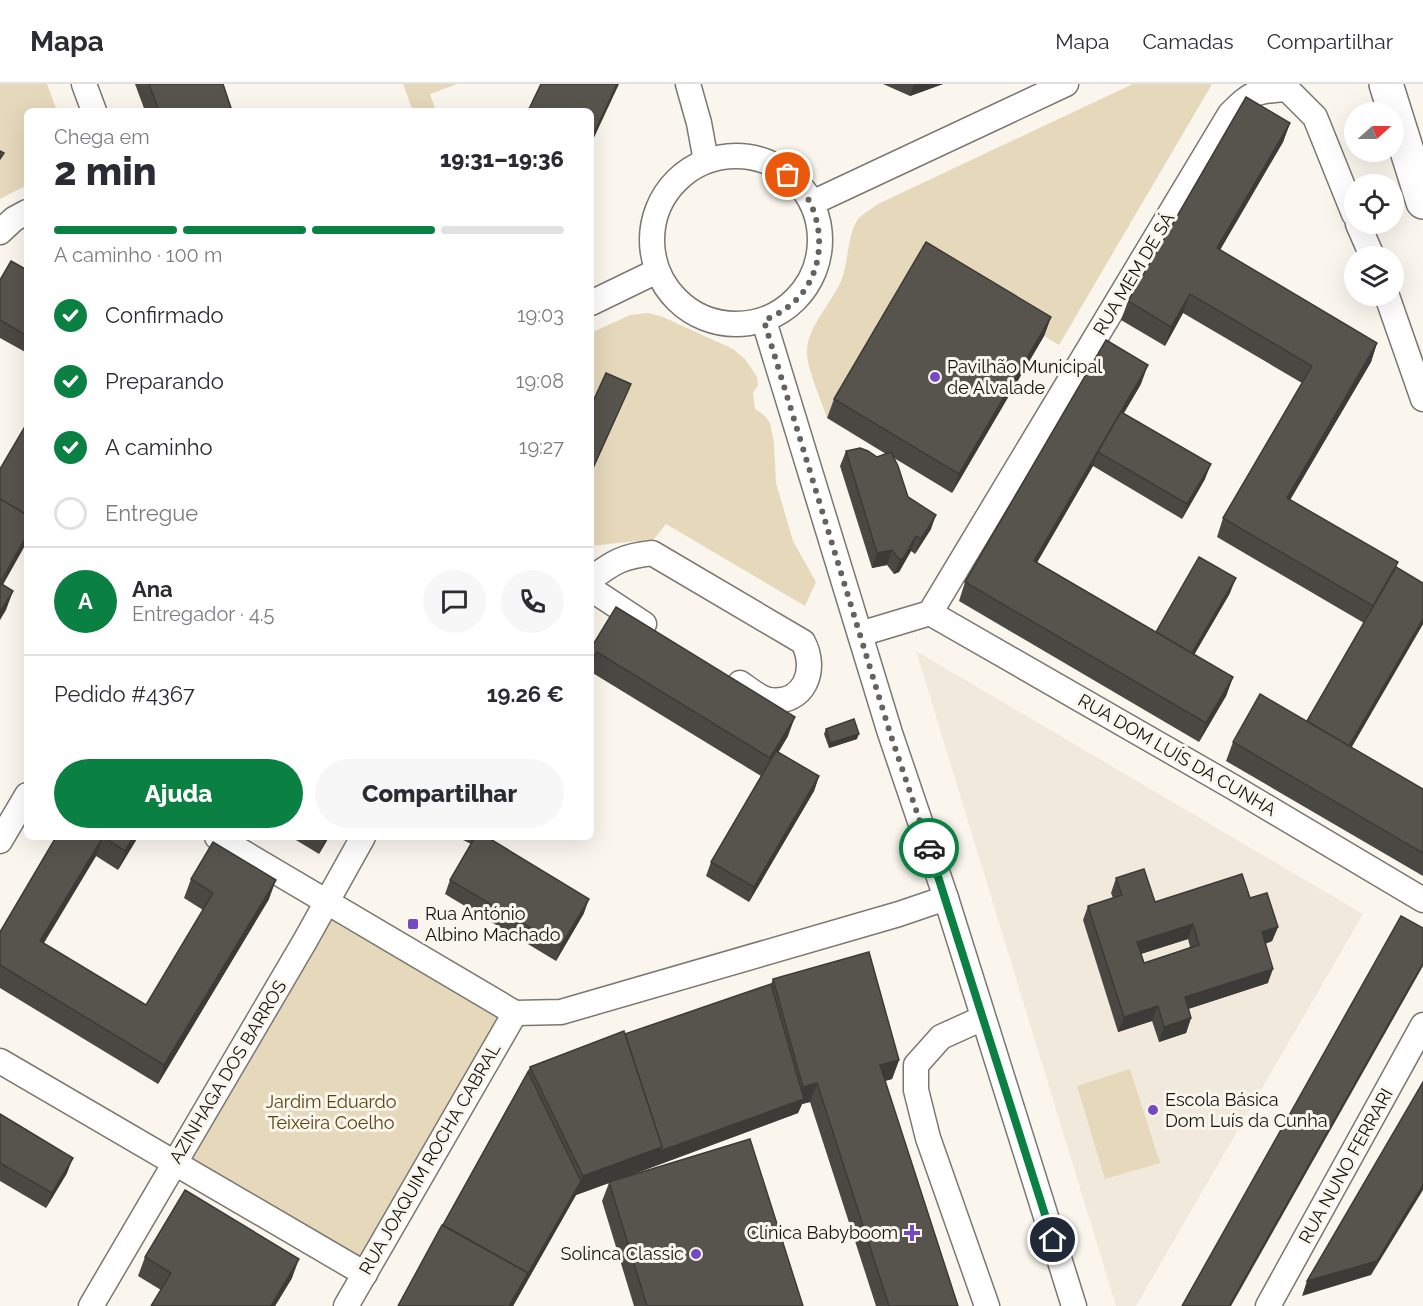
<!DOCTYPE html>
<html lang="pt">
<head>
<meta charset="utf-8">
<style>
  body { margin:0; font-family:Raleway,sans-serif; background:#f7f7f7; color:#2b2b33; height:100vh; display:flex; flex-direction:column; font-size:22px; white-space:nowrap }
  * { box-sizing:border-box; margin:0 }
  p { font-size:20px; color:#7c7c81 }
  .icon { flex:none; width:33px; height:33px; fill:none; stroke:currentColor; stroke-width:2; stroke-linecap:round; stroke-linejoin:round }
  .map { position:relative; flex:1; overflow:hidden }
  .side { position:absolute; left:24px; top:24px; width:570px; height:732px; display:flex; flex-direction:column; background:#fff; border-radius:9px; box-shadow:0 6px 24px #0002 }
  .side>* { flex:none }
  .needle { width:39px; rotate:69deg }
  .tools { position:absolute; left:1344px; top:18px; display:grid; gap:12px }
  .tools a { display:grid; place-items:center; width:60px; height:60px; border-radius:50%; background:#fff; box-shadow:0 6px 24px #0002; font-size:30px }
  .pin { position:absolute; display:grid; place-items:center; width:51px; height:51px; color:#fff; margin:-26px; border:3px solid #fff; border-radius:50%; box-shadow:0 2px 6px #0007 }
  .courier { position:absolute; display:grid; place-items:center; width:60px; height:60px; margin:-30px; border:4px solid #0b8043; border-radius:50%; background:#fff; color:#222; box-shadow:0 2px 8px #0007 }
  .headline em { font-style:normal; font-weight:800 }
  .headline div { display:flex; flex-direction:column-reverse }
  .headline { display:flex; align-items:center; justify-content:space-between; height:102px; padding:0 30px }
  h1 { font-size:39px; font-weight:800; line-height:45px }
  .bar { display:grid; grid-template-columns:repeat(4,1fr); gap:9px 6px; align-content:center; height:72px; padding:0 30px }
  .bar i { height:8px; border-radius:4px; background:#e1e1e2 }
  .bar .current { background:#0b8043 }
  .bar p { grid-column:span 4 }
  .line { display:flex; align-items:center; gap:15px; padding:0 30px; border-top:2px solid #e1e1e2 }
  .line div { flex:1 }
  .round { display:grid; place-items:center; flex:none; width:63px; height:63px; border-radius:32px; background:#f7f7f7 }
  ol { padding:0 30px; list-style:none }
  li { display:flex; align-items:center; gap:18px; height:66px }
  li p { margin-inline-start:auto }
  li .icon { padding:6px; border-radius:50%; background:#0b8043; color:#fff; stroke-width:4 }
  li:last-child { color:#7c7c81 }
  li i { width:33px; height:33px; border:3px solid #e1e1e2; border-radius:50% }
  .primary-button { display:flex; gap:12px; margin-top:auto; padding:12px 30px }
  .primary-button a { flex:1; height:69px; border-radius:36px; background:#0b8043; color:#fff; font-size:24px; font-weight:800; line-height:69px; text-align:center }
  .primary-button a+a { background:#f7f7f7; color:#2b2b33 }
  header { display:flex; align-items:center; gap:36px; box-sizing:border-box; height:84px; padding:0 30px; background:#fff; border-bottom:2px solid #e1e1e2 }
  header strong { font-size:28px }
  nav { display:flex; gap:33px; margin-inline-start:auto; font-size:21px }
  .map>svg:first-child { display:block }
</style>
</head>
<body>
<header>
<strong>Mapa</strong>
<nav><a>Mapa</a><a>Camadas</a><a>Compartilhar</a></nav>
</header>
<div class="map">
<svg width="1423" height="1222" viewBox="0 0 1423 1222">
  <rect width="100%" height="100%" fill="#faf6ee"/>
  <path fill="#f1eadc" d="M916,567l447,263 -227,392h-20z"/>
  <g fill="#e6d8bb">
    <path d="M0,0h47l10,27h-30v74l-27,14z"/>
    <path d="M403,0h54l-27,10 6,17h-23z"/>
    <path d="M1133,0h79l-153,261 -140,-84 -92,157c-5,-16 -21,-52 -20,-67 1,-25 24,-47 34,-70 8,-18 6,-49 18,-63 5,-5 13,-9 19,-14z"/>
    <path d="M648,229l15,4 70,32 12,10 12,18 1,8 -5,8 2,16 10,7 5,7 4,20 2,40 17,58 23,41 -11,24 -139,-82 -12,15 -63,7v-213l39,-18z"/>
    <path d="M328,817l187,112 -150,261 -191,-112z"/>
    <path d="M1130,985l30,94 -55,16 -28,-93z"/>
  </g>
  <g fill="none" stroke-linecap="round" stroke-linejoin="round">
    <g stroke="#7b7771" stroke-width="27">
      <g id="street">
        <path d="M84,0l10,27"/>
        <path d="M688,0l11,39 7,38"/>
        <circle cx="736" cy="156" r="84"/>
        <path d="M812,119l254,-119"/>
        <path d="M1358,140l14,32"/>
        <path d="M0,148l14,-13 13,-7"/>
        <path d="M1387,212l36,103"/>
        <path d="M591,219l66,-32"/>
        <path d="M764,237l126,412 56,165 128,408"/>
        <path d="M591,495c22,-17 33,-23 61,-26l151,89c15,28 1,63 -34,58 -10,-2 -20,-11 -29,-17"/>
        <path d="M591,505l53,35"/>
        <path d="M930,529l303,174 190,113"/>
        <path d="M860,550l70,-21 300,-499c22,-22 25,-23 57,-25l28,28 39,97"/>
        <path d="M217,753l298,176 46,-1 338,-98 47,-16"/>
        <path d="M0,757l27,-46"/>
        <path d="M983,934l-42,19 -25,28v25l12,48 59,168"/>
        <path d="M0,977l365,213"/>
        <path d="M91,1222l214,-365 58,-104"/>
        <path d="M346,1222l169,-293"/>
        <path d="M1268,1222l155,-281"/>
      </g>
    </g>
    <g stroke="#7b7771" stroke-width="36">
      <path id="highway" d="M1386,0l37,118"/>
    </g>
    <use href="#street" stroke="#fff" stroke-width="24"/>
    <use href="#highway" stroke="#fff" stroke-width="33"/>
  </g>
  <g fill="#4b4843" fill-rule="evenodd">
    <path d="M135,0h88l9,27h-87z"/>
    <path d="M883,0h60l-33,12z"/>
    <path d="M1290,39l-7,19 -63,108 157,93 -6,19 -81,138 108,62 -2,5 27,16v41l-72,123 72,42v87l-197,-115 7,-19 74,-21 57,-98 -147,-86 6,-19 79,-135 -119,-70 -18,33 -44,-26 7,-19z"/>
    <path d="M27,186v83l-27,-15v-58z"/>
    <path d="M1051,233l-7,19 -92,157 -58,-35 14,39 23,32 -16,25 -4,-3 -12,21 -5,2 -7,-9 -15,3 -32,-102 6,-15 31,6 9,-3 -59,-36 7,-19z"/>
    <path d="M1141,300l-18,30 82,65 -23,40 -89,-53 -56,96 119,70 74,-39 -36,62 39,22 -7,19 -27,46 -240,-141 6,-19z"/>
    <path d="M591,564l197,88 -10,16 41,24 -5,15 -65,111 -43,-26 5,-14 50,-86 -170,-104z"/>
    <path d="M826,645l31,10 -28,9 -5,-14z"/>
    <path d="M56,753h82l-20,33 -22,-14 -52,87 102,62 57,-95 -19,-12 7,-19 78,20 -111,185 -158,-96v-56z"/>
    <path d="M291,753h38l-10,17z"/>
    <path d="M457,753h33v1l94,75 -28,48 -111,-67 5,-14 21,-36z"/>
    <path d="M1116,794l39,24 95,-4 28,29 -6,14 -7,3 3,39 -80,26 3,9 -5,15 -27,9 -7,-21 -34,11 -35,-112 5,-14 25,-8 -2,-5zM1188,855l2,8 -46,16 -3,-9z"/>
    <path d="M773,895l126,81 -7,19 -7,2 73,225h-82l-66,-204 -8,2 -4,9 -180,67 185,126h-169l-32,-105 7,-18 -33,12 -63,111 -70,-81 87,-158 241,-83z"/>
    <path d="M0,1030l67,59 -21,35 -46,-27z"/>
    <path d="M145,1173l147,21 -17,28h-124l10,-16 -23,-14z"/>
  </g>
  <g fill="#3d3b37">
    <path d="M617,0h2l-28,60v-4z"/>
    <path d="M914,0h29l-33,12z"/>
    <path d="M1290,39l-7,19 -73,125 7,-19z"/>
    <path d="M1190,210l-7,19 -18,33 6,-19z"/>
    <path d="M1051,233l-7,19 -92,157 7,-19z"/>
    <path d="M1377,259l-6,19 -91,155 7,-19z"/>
    <path d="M1148,281l-7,19 -41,70 -2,-2 -5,14 -66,114 7,-19z"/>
    <path d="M631,300l-4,10 -36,80v-2z"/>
    <path d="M1211,380l-6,15 -23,40 5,-15z"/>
    <path d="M936,431l-5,14 -16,25 6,-15z"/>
    <path d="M27,451v7l-27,48v-6z"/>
    <path d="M916,452l-5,15 -12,21 -5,2 6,-14z"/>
    <path d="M892,466l-5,15 -15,3 5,-15z"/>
    <path d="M1236,494l-6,15 -46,79 6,-15z"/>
    <path d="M13,507l-7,19 -6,10v-8z"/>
    <path d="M1423,535v5l-81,140 5,-14z"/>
    <path d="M597,568l-6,16v-6z"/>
    <path d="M1233,593l-7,19 -27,46 7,-19z"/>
    <path d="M795,633l-7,19 -24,41 6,-19z"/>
    <path d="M859,650l-2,5 -28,9 1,-5z"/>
    <path d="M819,692l-5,15 -65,111 5,-15z"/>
    <path d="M103,753l-7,19 -63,104 7,-19z"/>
    <path d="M133,753h5l-20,33 7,-19z"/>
    <path d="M325,753h4l-10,17z"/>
    <path d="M276,796l-7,19 -111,185 6,-19z"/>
    <path d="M589,815l-5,14 -28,48 5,-15z"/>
    <path d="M1193,840l-5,15 -57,18 6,-15z"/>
    <path d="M1278,843l-6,14 -16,6 6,-15z"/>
    <path d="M1423,879v3l-192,340h-2z"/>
    <path d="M1273,885l-5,14 -89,29 6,-15z"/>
    <path d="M1158,922l-6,15 -34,11 6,-15z"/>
    <path d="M1191,934l-5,15 -27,9 5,-15z"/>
    <path d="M899,976l-7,19 -19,5 7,-19z"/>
    <path d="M817,999l-7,19 -8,2 -4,9 -143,53 5,-15 138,-50 5,-14z"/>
    <path d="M662,1063l-7,19 -79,29 -55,97 5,-15 55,-96 2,-5z"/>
    <path d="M73,1074l-6,15 -21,35 6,-15z"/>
    <path d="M1423,1101v5l-52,85 -69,21 5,-15z"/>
    <path d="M299,1175l-7,19 -17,28h-4z"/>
    <path d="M528,1189l-7,19 -8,14h-4z"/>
  </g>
  <g fill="#57544e" stroke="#3d3b37" stroke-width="1.5" fill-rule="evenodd">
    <path d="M149,0h74l9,27h-73z"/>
    <path d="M541,0h76l-26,56v-29h-63z"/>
    <path d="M1246,13l44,26 -73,125 160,95 -90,155 111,64 -25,44 -150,-88 89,-152 -122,-72 -19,33 -43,-26z"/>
    <path d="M0,67l4,2 -4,6z"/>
    <path d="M926,158l125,75 -92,157 -125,-75z"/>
    <path d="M11,177l16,9v66l-27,-16v-40z"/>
    <path d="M1106,256l42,25 -114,196 199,116 -27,46 -241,-141z"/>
    <path d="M606,289l25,11 -40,88v-66z"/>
    <path d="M1121,328l90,52 -24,40 -89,-52z"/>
    <path d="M27,339v92l-27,-16v-30z"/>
    <path d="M860,364l8,3 9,6 14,-5 7,14 10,31 28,18 -15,24 -5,-3 -12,21 -4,3 -8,-10 -15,3 -31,-102z"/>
    <path d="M0,415l27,16v20l-27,48 13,8 -13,21z"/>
    <path d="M1199,473l37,21 -44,75 -36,-21z"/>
    <path d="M1396,483l27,16v36l-74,127 -42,-25z"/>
    <path d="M616,523l179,110 -25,41 -173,-106 -6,10v-14z"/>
    <path d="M1260,610l163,95v64l-190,-111z"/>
    <path d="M854,635l5,15 -29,9 -4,-14z"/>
    <path d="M776,667l43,25 -65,111 -43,-25z"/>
    <path d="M56,753h47l-63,104 106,64 67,-112 -22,-14 22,-37 63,38 -112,185 -164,-100v-33z"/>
    <path d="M103,753h30l-8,14z"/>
    <path d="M475,753h12l102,62 -28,47 -111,-66z"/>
    <path d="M1144,785l11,33 87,-28 8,24 17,-5 11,34 -16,5 11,37 -88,28 6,21 -27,9 -6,-21 -34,11 -36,-111 34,-11 -6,-17zM1193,840l6,21 -55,18 -7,-21z"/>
    <path d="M1401,832l22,12v35l-194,343h-47z"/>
    <path d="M869,868l30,108 -19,5 78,241h-69l-72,-223 -14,4 -30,-108z"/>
    <path d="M771,900l33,115 -144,52 2,-4 -37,-113z"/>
    <path d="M624,947l38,116 -79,29 -53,-109z"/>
    <path d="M528,988l53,109 -55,96 2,-4 -85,-48z"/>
    <path d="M1423,998v103l-46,76 -70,20z"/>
    <path d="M0,1030l73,44 -21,35 -52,-30z"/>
    <path d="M750,1055l53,167h-156l-38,-124z"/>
    <path d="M185,1106l114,69 -28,47h-120l20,-33 -26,-16z"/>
    <path d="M442,1141l86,48 -19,33h-111z"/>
  </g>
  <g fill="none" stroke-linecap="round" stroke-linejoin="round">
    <path stroke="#65635e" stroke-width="6" stroke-dasharray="0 10.8" d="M788,91c40,32 43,100 0,132 -7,6 -16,9 -24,14l126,412 39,115"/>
    <path stroke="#0b8043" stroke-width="8" d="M929,764l124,392"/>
  </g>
  <g fill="#7449c1" stroke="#faf6ee" stroke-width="2">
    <circle cx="935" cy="293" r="6"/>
    <rect x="407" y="834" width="12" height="12" rx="3"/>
    <circle cx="1153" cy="1026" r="6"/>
    <path d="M909 1140h6v6h6v6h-6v6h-6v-6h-6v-6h6z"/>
    <circle cx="696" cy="1170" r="6"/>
  </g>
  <g text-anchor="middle" stroke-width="6" stroke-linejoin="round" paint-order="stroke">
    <g font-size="18" fill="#151411" stroke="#faf6ee">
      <text transform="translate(1134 190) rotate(-59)" y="6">RUA MEM DE SÁ</text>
      <text transform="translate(1177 671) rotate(30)" y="6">RUA DOM LUÍS DA CUNHA</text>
      <text transform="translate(228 988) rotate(-59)" y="6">AZINHAGA DOS BARROS</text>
      <text transform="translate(430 1075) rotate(-60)" y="6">RUA JOAQUIM ROCHA CABRAL</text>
      <text transform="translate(1346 1082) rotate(-61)" y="6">RUA NUNO FERRARI</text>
    </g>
    <g font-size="18" fill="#151411" stroke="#faf6ee" text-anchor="start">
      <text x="947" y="289">Pavilhão Municipal<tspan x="947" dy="21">de Alvalade</tspan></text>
      <text x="425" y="836">Rua António<tspan x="425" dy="21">Albino Machado</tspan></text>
      <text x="1165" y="1022">Escola Básica<tspan x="1165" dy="21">Dom Luís da Cunha</tspan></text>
      <text x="898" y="1155" text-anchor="end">Clínica Babyboom</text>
      <text x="684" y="1176" text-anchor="end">Solinca Classic</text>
    </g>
    <g font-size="18" fill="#5b440e" stroke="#faf6ee">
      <text x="331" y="1024">Jardim Eduardo<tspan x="331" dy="21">Teixeira Coelho</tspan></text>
    </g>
  </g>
</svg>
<div class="tools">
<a><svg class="needle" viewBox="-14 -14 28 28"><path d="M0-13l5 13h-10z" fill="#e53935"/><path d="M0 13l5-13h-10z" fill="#7c7c81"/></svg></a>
<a><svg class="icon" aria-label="locate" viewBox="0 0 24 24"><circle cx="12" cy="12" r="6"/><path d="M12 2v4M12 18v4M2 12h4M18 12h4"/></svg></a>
<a><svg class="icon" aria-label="layers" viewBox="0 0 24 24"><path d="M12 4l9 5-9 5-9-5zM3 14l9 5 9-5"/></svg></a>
</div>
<div class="pin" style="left:788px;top:91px;background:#ea580c"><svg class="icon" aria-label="bag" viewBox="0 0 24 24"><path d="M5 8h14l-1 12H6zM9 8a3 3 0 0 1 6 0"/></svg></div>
<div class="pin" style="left:1053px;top:1156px;background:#1f2937"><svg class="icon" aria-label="home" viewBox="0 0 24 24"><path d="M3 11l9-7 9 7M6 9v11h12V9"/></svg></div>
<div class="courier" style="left:929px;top:764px"><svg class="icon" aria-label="car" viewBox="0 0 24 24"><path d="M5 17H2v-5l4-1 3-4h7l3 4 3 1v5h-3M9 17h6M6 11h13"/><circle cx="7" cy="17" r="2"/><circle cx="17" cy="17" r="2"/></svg></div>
<section class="side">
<div class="headline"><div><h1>2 min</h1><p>Chega em</p></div><em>19:31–19:36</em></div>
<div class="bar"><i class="current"></i><i class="current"></i><i class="current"></i><i></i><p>A caminho · 100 m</p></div>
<ol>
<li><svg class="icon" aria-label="check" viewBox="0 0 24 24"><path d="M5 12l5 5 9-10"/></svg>Confirmado<p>19:03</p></li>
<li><svg class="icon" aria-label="check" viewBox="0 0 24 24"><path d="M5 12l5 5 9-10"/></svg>Preparando<p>19:08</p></li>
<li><svg class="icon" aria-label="check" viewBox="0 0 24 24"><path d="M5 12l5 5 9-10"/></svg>A caminho<p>19:27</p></li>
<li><i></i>Entregue</li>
</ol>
<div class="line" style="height:108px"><b class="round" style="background:#0b8043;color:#fff">A</b><div><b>Ana</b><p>Entregador · 4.5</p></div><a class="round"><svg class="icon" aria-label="chat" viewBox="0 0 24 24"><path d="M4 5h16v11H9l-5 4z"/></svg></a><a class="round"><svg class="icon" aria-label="phone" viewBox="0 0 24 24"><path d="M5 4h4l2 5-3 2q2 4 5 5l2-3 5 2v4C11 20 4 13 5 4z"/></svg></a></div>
<div class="line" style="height:78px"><div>Pedido #4367</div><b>19.26 €</b></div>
<div class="primary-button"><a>Ajuda</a><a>Compartilhar</a></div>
</section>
</div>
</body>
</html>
